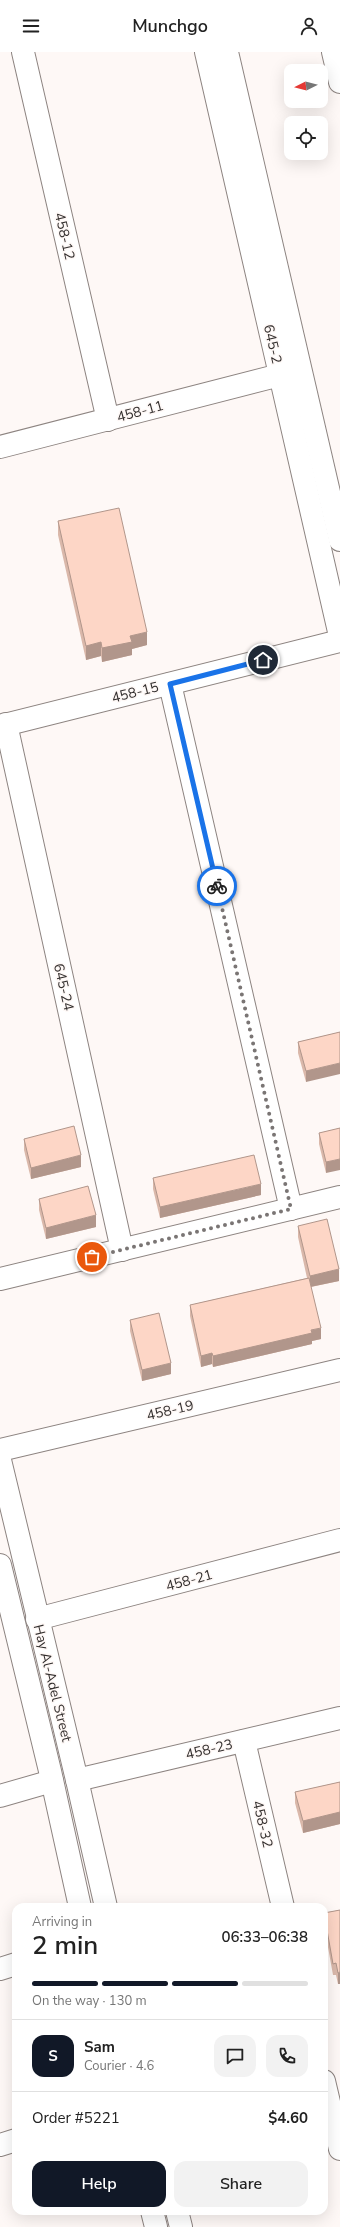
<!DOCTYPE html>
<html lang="en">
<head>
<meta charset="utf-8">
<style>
  body { margin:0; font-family:"Nunito Sans",sans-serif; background:#f2f2f2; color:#222; height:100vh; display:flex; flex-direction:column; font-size:15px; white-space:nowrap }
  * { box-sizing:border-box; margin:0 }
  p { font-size:13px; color:#767676 }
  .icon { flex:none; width:22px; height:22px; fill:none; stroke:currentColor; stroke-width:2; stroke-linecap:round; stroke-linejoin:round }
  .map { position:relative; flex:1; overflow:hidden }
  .side { position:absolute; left:12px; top:1851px; width:316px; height:312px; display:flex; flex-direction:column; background:#fff; border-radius:12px; box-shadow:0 4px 16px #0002 }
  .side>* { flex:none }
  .needle { width:26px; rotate:264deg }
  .buttons { position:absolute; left:284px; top:12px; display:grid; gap:8px }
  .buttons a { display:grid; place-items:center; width:44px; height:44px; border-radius:8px; background:#fff; box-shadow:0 4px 16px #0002; font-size:20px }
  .pin { position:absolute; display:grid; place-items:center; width:34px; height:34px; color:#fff; margin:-17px; border:2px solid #fff; border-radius:50%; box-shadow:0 1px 4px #0007 }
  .courier { position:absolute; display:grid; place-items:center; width:40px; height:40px; margin:-20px; border:3px solid #1a73e8; border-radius:50%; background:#fff; color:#222; box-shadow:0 1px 5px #0007 }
  .overview em { font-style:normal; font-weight:600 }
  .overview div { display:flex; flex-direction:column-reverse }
  .overview { display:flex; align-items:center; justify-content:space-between; height:68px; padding:0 20px }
  h1 { font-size:26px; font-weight:600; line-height:30px }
  .bar { display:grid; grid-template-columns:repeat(4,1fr); gap:6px 4px; align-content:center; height:48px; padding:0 20px }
  .bar i { height:5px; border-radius:3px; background:#e0e0e0 }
  .bar .current { background:#111827 }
  .bar p { grid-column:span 4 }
  .line { display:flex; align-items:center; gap:10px; padding:0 20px; border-top:1px solid #e0e0e0 }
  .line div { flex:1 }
  .round { display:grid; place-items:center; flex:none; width:42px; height:42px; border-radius:12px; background:#f2f2f2 }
  .cta { display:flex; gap:8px; margin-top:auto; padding:8px 20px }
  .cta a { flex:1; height:46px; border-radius:12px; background:#111827; color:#fff; font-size:16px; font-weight:600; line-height:46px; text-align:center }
  .cta a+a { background:#f2f2f2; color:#222 }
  header { display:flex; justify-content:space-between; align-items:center; height:52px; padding:0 20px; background:#fff; font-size:18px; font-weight:600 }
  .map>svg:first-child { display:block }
</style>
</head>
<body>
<header><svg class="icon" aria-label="menu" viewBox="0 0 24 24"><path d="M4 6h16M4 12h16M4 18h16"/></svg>Munchgo<svg class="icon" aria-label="person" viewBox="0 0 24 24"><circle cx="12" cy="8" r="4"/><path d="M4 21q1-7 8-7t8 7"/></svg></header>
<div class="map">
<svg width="340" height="2175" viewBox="0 0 340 2175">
  <rect width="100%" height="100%" fill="#fef8f6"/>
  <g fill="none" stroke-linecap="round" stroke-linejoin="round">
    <g stroke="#8d8481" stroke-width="24">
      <g id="minor">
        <path d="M23,0l85,368"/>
        <path d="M206,0l134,584"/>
        <path d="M227,0l113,488"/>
        <path d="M333,0l7,30"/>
        <path d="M0,395l280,-72"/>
        <path d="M170,632l121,525"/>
        <path d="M6,672l116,526"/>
        <path d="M0,674l340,-85"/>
        <path d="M0,1227l340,-82"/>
        <path d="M0,1398l340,-80"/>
        <path d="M0,1408l77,320 29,127"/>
        <path d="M0,1513l50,206 30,136"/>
        <path d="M37,1567l303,-79"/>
        <path d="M244,1689l39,166"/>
        <path d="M77,1728l263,-62"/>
        <path d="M0,1744l52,-15"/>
        <path d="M0,1917l16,-5"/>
        <path d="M324,2029l16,68"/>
        <path d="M0,2093l16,-5"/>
        <path d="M152,2159l4,16"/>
        <path d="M177,2159l4,16"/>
      </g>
    </g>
    <use href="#minor" stroke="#fff" stroke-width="22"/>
  </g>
  <g fill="#dab8aa">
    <path d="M58,469l89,124 -15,4v6l-30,7 -1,-6 -15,4 -28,-125z"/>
    <path d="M340,980l-34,50 -8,-29v-11z"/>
    <path d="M340,1076l-14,45 -7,-29v-11z"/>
    <path d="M24,1087l57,28 -50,12 -7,-29z"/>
    <path d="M153,1126l108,17 -101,23 -7,-29z"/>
    <path d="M39,1147l57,28 -50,12 -7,-29z"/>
    <path d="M298,1174l41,55 -28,6 10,52 -9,2v3l-99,23 -1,-3 -11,3 -11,-51v-11l117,-27 -9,-41z"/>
    <path d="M130,1268l41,54 -29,7 -12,-50z"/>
    <path d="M340,1730v42l-37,9 -8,-30v-11z"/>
    <path d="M340,1858l-2,74 -2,-9h-3l-9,-50v-12z"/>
  </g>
  <g fill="#b1968b">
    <path d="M147,580v13l-15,4v6l-30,7v-14l28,-12z"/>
    <path d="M101,590v14l-15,4v-14z"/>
    <path d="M340,1011v11l-34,8v-11z"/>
    <path d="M81,1103v12l-50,12v-11z"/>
    <path d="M340,1107v11l-14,3v-11z"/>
    <path d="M261,1132v11l-101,23v-11z"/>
    <path d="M96,1163v12l-50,12v-11z"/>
    <path d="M339,1217v12l-29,6v-11z"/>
    <path d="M321,1276v11l-9,2v3l-99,23v-11z"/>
    <path d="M212,1301v11l-11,3v-11z"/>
    <path d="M171,1311v11l-29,7v-11z"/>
    <path d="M340,1760v12l-37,9v-12z"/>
    <path d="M340,1920v12h-2v-11z"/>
  </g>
  <g fill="#fdd6c6" stroke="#b1968b">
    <path d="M119,456l28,124 -17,4 2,6 -30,6 -1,-6 -15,4 -28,-125z"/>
    <path d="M340,980v31l-34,8 -8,-29z"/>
    <path d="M74,1074l7,29 -50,13 -7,-29z"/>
    <path d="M340,1076v31l-14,3 -7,-29z"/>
    <path d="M254,1103l7,29 -101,23 -7,-29z"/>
    <path d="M88,1134l8,29 -50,13 -7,-29z"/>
    <path d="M327,1167l12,50 -29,7 -12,-50z"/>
    <path d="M309,1226l12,50 -10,2 1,3 -99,23 -1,-3 -11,3 -11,-51z"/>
    <path d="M159,1261l12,50 -29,7 -12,-50z"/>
    <path d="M340,1730v30l-37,9 -8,-29z"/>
    <path d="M340,1858v62l-2,1 -2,-10 -3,1 -9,-51z"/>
  </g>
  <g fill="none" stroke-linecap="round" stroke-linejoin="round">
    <path stroke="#7a7574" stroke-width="4" stroke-dasharray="0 7.2" d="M92,1205l199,-48 -74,-323"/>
    <path stroke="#1a73e8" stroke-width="5" d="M217,834l-47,-202 93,-24"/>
  </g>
  <g text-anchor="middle" stroke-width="3" stroke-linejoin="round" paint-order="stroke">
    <g font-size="14" fill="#332f2e" stroke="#fef8f6">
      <text transform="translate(65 184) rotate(77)" y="5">458-12</text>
      <text transform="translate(273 292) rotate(77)" y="5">645-2</text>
      <text transform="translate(140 359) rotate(-15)" y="5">458-11</text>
      <text transform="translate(135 640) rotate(-14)" y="5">458-15</text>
      <text transform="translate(64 935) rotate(77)" y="5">645-24</text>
      <text transform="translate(170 1358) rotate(-13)" y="5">458-19</text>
      <text transform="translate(189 1528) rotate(-15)" y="5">458-21</text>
      <text transform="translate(53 1631) rotate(76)" y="5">Hay Al-Adel Street</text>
      <text transform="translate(209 1697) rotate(-13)" y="5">458-23</text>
      <text transform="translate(263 1772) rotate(77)" y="5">458-32</text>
    </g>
  </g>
</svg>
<div class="buttons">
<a><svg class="needle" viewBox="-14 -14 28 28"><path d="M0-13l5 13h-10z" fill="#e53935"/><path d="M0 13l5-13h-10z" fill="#767676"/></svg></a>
<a><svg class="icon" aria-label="locate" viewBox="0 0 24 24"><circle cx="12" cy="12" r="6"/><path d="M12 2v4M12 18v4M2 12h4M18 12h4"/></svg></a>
</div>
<div class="pin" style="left:92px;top:1205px;background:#ea580c"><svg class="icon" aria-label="bag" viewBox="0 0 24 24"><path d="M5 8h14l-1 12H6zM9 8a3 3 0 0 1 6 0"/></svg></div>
<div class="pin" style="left:263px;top:608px;background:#1f2937"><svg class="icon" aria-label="home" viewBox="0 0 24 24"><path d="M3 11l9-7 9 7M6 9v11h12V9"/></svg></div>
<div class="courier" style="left:217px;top:834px"><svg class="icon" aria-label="bike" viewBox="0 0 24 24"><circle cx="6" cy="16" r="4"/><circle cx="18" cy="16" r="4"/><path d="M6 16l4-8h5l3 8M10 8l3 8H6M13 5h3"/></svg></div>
<section class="side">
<div class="overview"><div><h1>2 min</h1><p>Arriving in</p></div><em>06:33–06:38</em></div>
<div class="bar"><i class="current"></i><i class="current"></i><i class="current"></i><i></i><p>On the way · 130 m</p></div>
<div class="line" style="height:72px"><b class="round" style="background:#111827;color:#fff">S</b><div><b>Sam</b><p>Courier · 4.6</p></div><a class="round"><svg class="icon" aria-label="chat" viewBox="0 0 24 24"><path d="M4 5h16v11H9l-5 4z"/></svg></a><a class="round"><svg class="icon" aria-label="phone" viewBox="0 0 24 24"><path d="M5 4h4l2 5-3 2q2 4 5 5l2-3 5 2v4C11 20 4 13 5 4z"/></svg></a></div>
<div class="line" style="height:52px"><div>Order #5221</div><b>$4.60</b></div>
<div class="cta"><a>Help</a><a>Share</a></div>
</section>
</div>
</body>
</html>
